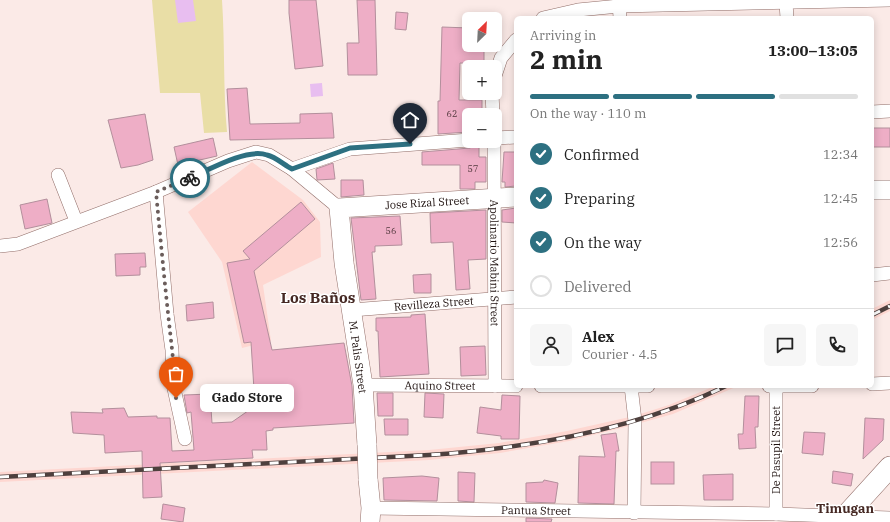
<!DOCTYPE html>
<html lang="en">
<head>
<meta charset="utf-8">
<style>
  body { margin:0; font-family:"IBM Plex Serif",serif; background:#f6f6f6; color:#222; height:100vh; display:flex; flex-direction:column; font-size:15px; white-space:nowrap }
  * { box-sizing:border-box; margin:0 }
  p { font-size:13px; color:#767676 }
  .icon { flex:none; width:22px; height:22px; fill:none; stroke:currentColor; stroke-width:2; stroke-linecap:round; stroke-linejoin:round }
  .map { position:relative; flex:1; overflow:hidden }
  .panel { position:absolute; left:514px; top:16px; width:360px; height:372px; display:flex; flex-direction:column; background:#fff; border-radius:6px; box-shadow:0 2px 10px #0003 }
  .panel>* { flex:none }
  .needle { width:26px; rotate:24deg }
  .buttons { position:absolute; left:462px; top:12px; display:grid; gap:8px }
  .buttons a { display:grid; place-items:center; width:40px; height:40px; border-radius:6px; background:#fff; box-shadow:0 2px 10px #0003; font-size:20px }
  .pin { position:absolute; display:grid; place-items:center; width:34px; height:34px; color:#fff; margin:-41px -17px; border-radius:50% 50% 50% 0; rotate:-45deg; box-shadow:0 0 4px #0007 }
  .pin .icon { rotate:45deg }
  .courier { position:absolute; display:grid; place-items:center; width:40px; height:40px; margin:-20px; border:3px solid #2d7081; border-radius:50%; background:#fff; color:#222; box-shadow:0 1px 5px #0007 }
  .bubble { position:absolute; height:28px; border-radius:6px; background:#fff; box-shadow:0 2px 10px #0003; font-size:13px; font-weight:700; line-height:28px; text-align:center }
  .head em { font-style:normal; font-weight:700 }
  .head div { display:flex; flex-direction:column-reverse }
  .head { display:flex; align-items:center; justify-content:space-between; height:68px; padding:0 16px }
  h1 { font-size:26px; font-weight:700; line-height:30px }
  .bar { display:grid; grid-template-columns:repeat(4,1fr); gap:6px 4px; align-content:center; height:48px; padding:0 16px }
  .bar i { height:5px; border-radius:3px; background:#e0e0e0 }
  .bar .active { background:#2d7081 }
  .bar p { grid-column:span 4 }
  .line { display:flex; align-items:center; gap:10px; padding:0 16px; border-top:1px solid #e0e0e0 }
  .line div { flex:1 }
  .round { display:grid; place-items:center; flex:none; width:42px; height:42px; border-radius:6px; background:#f6f6f6 }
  ol { padding:0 16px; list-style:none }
  li { display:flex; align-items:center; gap:12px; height:44px }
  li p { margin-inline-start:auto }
  li .icon { padding:4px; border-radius:50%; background:#2d7081; color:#fff; stroke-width:4 }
  li:last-child { color:#767676 }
  li i { width:22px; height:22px; border:2px solid #e0e0e0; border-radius:50% }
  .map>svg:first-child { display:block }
</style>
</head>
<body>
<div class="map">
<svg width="890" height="522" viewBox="0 0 890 522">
  <rect width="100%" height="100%" fill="#fbeae7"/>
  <g fill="#fed7d1">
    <path d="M252,162l51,38 17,22 1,35 -58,28 8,56 -29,7 -20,-86 -34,-50z"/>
    <path d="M890,300v11l-18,9v-11z"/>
    <path d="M715,386h23l-65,28 -36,10 -68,17 -69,12 -71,7 -429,22v-10l429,-22 70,-7 68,-12 67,-15 35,-11z"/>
  </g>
  <path fill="#e9dea6" d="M152,0h70c3,44 1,88 5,132l-23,1 -4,-40h-40z"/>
  <g fill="#e8bef0">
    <path d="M175,0h18l3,21 -18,2z"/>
    <path d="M322,83l1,13 -12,1 -1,-13z"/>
  </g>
  <g fill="#eeaec6" stroke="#b38f9c">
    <path d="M289,0h27l7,66 -28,3 -6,-56z"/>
    <path d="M357,0h18l2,75h-29l-1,-32h12z"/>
    <path d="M396,12l12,1 -2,17 -11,-1z"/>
    <path d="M442,27l27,1v17h15v19l-24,-1 -1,37h23v15h-13v17l-31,2v-33h2z"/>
    <path d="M247,88l3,36 50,-1v-9l32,-1 2,25 -104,2 -3,-51z"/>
    <path d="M145,114l8,46 -15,5 -17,3 -13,-48z"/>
    <rect x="872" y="128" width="18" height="19"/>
    <path d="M213,138l4,18 -39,9 -4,-18z"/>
    <path d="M476,144h3v13h7v25h-11v7h-15v-24h-38v-13l48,-4z"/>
    <path d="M504,152h12v34l-11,1v-5h-3z"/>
    <path d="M333,163l2,16 -18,1 -1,-11z"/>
    <path d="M341,180h22l1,15 -23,2z"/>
    <path d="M47,199l5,24 -27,6 -5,-24z"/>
    <path d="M301,202l14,17 -61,52 18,79 72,-7 8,43 2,37 -81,5v2l-7,1 1,19h-15l1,8 -93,5 2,34 -19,1 -1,-47 -37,2 -1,-18 -31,-2 -2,-21 32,1 -1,-4 22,-1 4,9 29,-1v2h13l2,33 22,-1 -3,-38 -4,1 -3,-18 26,-1 2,29 20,-1 23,-16 -4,-64 -7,1 -17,-80 23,-4 -7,-8z"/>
    <path d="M516,208v15l-14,-1v-12z"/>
    <path d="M486,210v49l-18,1 2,29 -14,1 -3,-48 -22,1 -1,-30z"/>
    <path d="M400,216l2,29 -27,1v6h-3l4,47 -15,1 -10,-82z"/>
    <path d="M145,253l1,14h-6v8l-24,1 -1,-22z"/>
    <path d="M431,274v19h-17l-1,-18z"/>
    <path d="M213,302l1,16 -27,3 -1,-16z"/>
    <path d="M425,314l4,60 -49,3 -2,-46h-2v-13l35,-1v-2z"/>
    <path d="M485,346l1,29 -25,1 -1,-29z"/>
    <path d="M377,393h16v23h-15z"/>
    <path d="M425,393l19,1 -1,24 -19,-1z"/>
    <path d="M502,395l18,1 -1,43h-18v-3l-24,-3 3,-26 21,3z"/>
    <path d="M745,396h14l-1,31h-3l1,21 -17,1 -1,-15h5z"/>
    <path d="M865,418l19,1 -1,21 -20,19z"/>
    <path d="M384,419h24v16h-23z"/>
    <path d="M804,432l21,1 -2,22 -21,-2z"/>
    <path d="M616,433l3,18h-3l-2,53 -36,-1 1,-47 26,1 -4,-22z"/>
    <rect x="651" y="462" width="23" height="22"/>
    <path d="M833,471l20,3 -2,12 -19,-3z"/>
    <path d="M458,472l17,1 -1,29 -16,-1z"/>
    <path d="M733,474v26h-29l-1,-25z"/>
    <path d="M422,476l17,2 -2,23 -53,-1 -1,-22z"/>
    <path d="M544,480l14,3 -3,20 -29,-1v-19l17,-1z"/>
    <path d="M163,504l22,4 -2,14 -22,-3z"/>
    <path d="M526,518l26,1 -1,3h-25z"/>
  </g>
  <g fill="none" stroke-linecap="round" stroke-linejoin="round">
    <g stroke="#926e69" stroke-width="14">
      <g id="minor">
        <path d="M619,0l1,18"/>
        <path d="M786,3l1,15"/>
        <path d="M543,18l35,-8 41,-4 271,-6"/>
        <path d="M495,76l6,-18 15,-18"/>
        <path d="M492,93l1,22"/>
        <path d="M872,112l18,-1"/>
        <path d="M495,138l21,-1"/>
        <path id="s1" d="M494,141l1,245"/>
        <path d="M292,169l58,-20 119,-9"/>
        <path d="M58,175l18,46"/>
        <path d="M156,192l11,122 5,36 1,34 12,55"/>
        <path d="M0,246l18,-2 138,-52 72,-31 28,-9 13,3 23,14 47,39"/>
        <path d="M872,275l18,-2"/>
        <path id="s2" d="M352,310l164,-13"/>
        <path d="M872,384l18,-1"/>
        <path id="s3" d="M363,385l153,1"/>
        <path d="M541,386h107"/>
        <path d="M631,386l4,35 -1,92"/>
        <path d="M769,386h43"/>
        <path d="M776,386v128"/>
        <path id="s4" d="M371,508l405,6 114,4"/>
      </g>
    </g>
    <g stroke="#926e69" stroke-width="20">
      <g id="secondary">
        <path d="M872,190h18"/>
        <path id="s5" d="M367,445l-4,-60 -19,-122 -5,-55 177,-11"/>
        <path d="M368,479l3,29 -1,14"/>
      </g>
    </g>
    <g stroke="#926e69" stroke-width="22">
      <path id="primary" d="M840,522l50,-55"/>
    </g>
    <use href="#minor" stroke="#fff" stroke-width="13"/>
    <use href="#secondary" stroke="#fff" stroke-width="19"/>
    <use href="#primary" stroke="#fff" stroke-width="21"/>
    <g stroke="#4e403e" stroke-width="4.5">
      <g id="rail">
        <path d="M872,315l18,-9"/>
        <path d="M0,477l429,-22c101,-7 206,-25 297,-69"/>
      </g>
    </g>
    <use href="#rail" stroke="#fff" stroke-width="3" stroke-dasharray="9" stroke-linecap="butt"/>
    <g stroke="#926e69" stroke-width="20" stroke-linecap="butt">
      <path id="secondary-bridge" d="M367,445l1,34"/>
    </g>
    <use href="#secondary-bridge" stroke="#fff" stroke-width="19"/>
  </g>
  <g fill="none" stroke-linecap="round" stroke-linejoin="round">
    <path stroke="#6b5d5b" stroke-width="4" stroke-dasharray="0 7.2" d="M176,398c-4,-17 -2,-33 -4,-49 -6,-52 -11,-104 -16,-157l34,-14"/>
    <path stroke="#2d7081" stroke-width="5" d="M190,178c20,-9 57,-30 77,-23 9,2 17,10 25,14l58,-21 60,-4"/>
  </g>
  <g text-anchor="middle" stroke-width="3" stroke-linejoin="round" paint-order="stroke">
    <g font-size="9" fill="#52383d">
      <text x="452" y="117">62</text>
      <text x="473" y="172">57</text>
      <text x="391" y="234">56</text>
    </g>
    <g font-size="11" fill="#1e110f" stroke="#fff">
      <text dy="4" stroke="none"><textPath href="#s5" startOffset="327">Jose Rizal Street</textPath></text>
      <text dy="4" stroke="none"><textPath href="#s1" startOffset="122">Apolinario Mabini Street</textPath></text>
      <text dy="4" stroke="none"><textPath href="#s2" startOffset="82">Revilleza Street</textPath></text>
      <text transform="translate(358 357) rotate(82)" y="4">M. Palis Street</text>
      <text dy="4" stroke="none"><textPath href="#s3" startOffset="77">Aquino Street</textPath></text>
      <text transform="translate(776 450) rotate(-90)" y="4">De Pasupil Street</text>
      <text dy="4" stroke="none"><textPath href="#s4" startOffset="165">Pantua Street</textPath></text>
    </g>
    <g font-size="13" font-weight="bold" fill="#452823" stroke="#fff">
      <text x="845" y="513">Timugan</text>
    </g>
    <g font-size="15" font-weight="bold" fill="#452823" stroke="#fff">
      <text x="318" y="303">Los Baños</text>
    </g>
  </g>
</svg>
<div class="buttons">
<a><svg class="needle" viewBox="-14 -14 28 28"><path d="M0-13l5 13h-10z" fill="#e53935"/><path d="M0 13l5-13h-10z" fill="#767676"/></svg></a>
<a>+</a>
<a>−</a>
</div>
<div class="pin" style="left:176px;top:398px;background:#ea580c"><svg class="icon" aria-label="bag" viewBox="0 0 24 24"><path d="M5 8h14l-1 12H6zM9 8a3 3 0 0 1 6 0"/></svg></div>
<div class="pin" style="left:410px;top:144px;background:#1f2937"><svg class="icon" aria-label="home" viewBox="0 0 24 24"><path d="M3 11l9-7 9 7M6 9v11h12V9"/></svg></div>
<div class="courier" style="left:190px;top:178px"><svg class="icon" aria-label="bike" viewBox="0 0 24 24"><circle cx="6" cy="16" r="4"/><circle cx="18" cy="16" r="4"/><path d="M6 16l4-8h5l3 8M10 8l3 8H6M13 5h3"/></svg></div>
<div class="bubble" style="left:200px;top:384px;width:94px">Gado Store</div>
<section class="panel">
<div class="head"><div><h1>2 min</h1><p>Arriving in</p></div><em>13:00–13:05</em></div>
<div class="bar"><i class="active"></i><i class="active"></i><i class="active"></i><i></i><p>On the way · 110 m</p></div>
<ol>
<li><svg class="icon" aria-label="check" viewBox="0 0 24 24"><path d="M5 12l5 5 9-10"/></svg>Confirmed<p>12:34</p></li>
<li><svg class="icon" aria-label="check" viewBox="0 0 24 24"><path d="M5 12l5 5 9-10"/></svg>Preparing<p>12:45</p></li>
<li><svg class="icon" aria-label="check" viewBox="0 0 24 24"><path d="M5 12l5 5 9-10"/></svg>On the way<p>12:56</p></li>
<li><i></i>Delivered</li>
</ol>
<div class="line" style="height:72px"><a class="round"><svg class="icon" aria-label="person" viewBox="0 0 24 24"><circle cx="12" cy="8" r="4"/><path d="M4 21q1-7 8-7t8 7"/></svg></a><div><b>Alex</b><p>Courier · 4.5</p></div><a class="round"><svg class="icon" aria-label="chat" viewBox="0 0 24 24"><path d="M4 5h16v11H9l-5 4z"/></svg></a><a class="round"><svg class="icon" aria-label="phone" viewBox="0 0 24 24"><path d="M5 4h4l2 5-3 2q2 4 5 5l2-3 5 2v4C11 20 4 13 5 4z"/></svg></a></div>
</section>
</div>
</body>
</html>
